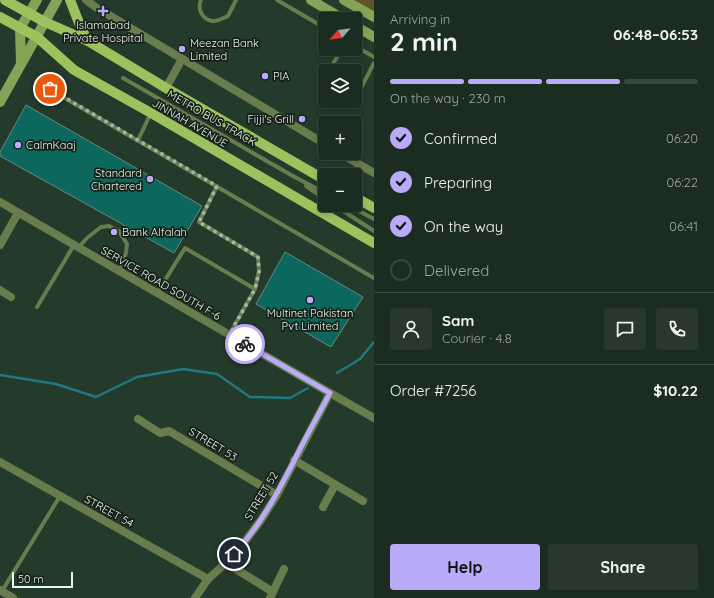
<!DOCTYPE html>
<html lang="en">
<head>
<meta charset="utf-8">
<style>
  body { margin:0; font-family:Quicksand,sans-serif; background:#28382d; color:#f1f3f6; height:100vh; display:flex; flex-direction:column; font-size:15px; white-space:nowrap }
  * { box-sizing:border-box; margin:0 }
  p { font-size:13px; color:#a0a7a5 }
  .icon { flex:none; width:22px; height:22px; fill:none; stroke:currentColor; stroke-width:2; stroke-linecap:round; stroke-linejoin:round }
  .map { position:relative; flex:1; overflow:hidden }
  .sheet { display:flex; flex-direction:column; background:#1b2c20; width:340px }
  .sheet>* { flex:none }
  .needle { width:26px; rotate:242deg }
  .buttons { position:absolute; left:318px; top:12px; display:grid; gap:8px }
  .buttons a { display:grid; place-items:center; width:44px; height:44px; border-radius:4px; background:#1b2c20; box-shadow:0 2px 6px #0003,0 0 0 1px #39483e; font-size:20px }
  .scale { position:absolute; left:12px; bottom:10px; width:61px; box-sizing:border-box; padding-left:4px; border:2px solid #e9f7ed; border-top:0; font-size:11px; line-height:14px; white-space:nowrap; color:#e9f7ed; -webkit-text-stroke:3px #151f18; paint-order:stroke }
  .pin { position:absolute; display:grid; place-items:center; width:34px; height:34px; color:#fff; margin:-17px; border:2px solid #fff; border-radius:50%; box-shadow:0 1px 4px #0007 }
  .courier { position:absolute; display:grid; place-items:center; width:40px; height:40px; margin:-20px; border:3px solid #b9abf7; border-radius:50%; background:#fff; color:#222; box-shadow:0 1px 5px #0007 }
  .headline em { font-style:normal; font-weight:700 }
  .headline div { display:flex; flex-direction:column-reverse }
  .headline { display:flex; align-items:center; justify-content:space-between; height:68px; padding:0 16px }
  h1 { font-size:26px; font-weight:700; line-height:30px }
  .bar { display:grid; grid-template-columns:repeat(4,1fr); gap:6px 4px; align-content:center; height:48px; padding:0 16px }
  .bar i { height:5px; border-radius:3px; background:#39483e }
  .bar .on { background:#b9abf7 }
  .bar p { grid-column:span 4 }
  .line { display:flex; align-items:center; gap:10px; padding:0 16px; border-top:1px solid #39483e }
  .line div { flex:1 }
  .round { display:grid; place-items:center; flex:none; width:42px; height:42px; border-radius:4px; background:#28382d }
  ol { padding:0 16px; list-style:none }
  li { display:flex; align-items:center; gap:12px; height:44px }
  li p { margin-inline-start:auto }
  li .icon { padding:4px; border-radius:50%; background:#b9abf7; color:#111; stroke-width:4 }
  li:last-child { color:#a0a7a5 }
  li i { width:22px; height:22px; border:2px solid #39483e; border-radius:50% }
  .cta { display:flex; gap:8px; margin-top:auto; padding:8px 16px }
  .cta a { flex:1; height:46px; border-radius:4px; background:#b9abf7; color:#111; font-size:16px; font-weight:700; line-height:46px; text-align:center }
  .cta a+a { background:#28382d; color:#f1f3f6 }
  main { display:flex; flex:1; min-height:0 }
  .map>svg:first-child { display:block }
</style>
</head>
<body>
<main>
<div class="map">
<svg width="374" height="598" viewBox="0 0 374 598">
  <rect width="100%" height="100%" fill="#243a2b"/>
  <path fill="#5f5627" d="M340,0h34v19z"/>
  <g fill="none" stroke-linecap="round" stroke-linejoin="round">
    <g stroke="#217783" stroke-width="2.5">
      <path d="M337,373l23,-14 14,-17"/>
      <path d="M0,375l56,9 40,13 41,-20 46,-8 34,5 33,23 40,1 18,-10"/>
    </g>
  </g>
  <g fill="#0c685d" stroke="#688983">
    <path d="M26,105l176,101 -28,47 -174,-97v-4z"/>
    <path d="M285,252l78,45 -32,50 -75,-43z"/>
  </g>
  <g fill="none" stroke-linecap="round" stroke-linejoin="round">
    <g stroke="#697c4d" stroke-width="4">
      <path d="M201,0c-4,9 1,19 11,21 5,1 11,-3 16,-5l8,-16"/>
      <path d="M277,0l48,28"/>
      <path d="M355,46l19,11"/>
      <path d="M330,71l1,-4 11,-18"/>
      <path d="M123,78l168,97 34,18"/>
      <path d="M37,82l337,196"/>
      <path d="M355,94l4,-2 15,-29"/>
      <path d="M138,140l13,-27"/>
      <path d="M217,186l-18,36 59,35 1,14 -4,18 -26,46"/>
      <path d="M306,186l19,13"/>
      <path d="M334,205l40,26"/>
      <path d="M348,205l26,14"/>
      <path d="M79,247l8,-9 14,-11 8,-1 10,5 8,13 -1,9 -8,18"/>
      <path d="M157,293l28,-45 70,41"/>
      <path d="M37,307l37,-62"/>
      <path d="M2,591l58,-95"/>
    </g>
    <g stroke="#697c4d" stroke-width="8">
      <path d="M86,0l11,8 228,136"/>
      <path d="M166,88l16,-29"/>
      <path d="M340,153l34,20"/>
      <path d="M0,202l330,191 44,25"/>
      <path d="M0,245l18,-32"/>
      <path d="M0,290l11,7"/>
      <path d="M138,419l22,14 9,-2 108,64"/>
      <path d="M294,460l69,41"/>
      <path d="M0,462l208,117"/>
      <path d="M323,507l12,-22"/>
      <path d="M226,563l47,29"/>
      <path d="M0,590l13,8"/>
      <path d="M195,598l13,-19 18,-16 17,-19 18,-24 16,-25 53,-102"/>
      <path d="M270,598l14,-29"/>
    </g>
    <g stroke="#86a457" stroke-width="10">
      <path d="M311,0l32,19"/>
      <path d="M344,0l30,17"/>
      <path d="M355,26l19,11"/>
      <path d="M21,64l-1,-36 17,-28"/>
      <path d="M0,102l57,-102"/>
    </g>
    <g stroke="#9dc25d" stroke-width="10">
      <path d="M5,0l40,22 43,19 78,47 159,92"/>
      <path d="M70,0l11,28 7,13"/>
      <path d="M0,17l37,20 37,33 77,43 223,130"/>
      <path d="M355,197l19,11"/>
    </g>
  </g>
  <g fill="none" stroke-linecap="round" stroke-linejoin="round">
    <path stroke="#a4b5a9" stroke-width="4" stroke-dasharray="0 7.2" d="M50,89l167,97 -18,36 59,35 1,15 -4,17 -26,46 16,9"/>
    <path stroke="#b9abf7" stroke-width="5" d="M234,554c26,-28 43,-60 60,-93 11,-23 24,-45 36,-68l-85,-49"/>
  </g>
  <g fill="#b9abf7" stroke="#151f18" stroke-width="1.5">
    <path d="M101 5h4v4h4v4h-4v4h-4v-4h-4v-4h4z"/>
    <circle cx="182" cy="49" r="4"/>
    <circle cx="265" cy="76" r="4"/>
    <circle cx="302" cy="119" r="4"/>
    <circle cx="18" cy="145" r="4"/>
    <circle cx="150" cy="179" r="4"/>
    <circle cx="114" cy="232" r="4"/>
    <circle cx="310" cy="300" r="4"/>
  </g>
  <g text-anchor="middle" stroke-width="3.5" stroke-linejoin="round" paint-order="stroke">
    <g font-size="11" fill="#e9f7ed" stroke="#151f18" text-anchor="start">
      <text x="103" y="29" text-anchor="middle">Islamabad<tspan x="103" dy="13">Private Hospital</tspan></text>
      <text x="190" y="47">Meezan Bank<tspan x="190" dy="13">Limited</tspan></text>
      <text x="273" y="80">PIA</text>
      <text x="294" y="123" text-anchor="end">Fijji's Grill</text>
      <text x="26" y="149">CalmKaaj</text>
      <text x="142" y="177" text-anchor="end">Standard<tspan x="142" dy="13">Chartered</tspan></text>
      <text x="122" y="236">Bank Alfalah</text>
      <text x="310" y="317" text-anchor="middle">Multinet Pakistan<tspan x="310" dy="13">Pvt Limited</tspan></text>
    </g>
    <g font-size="11" fill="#e9f7ed" stroke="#151f18">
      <text transform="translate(212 118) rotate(30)" y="4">METRO BUS TRACK</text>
      <text transform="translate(190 123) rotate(30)" y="4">JINNAH AVENUE</text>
      <text transform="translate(161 283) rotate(30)" y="4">SERVICE ROAD SOUTH F-6</text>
      <text transform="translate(213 444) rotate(31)" y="4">STREET 53</text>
      <text transform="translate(261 496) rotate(-59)" y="4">STREET 52</text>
      <text transform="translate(109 511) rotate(29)" y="4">STREET 54</text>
    </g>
  </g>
</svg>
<div class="buttons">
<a><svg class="needle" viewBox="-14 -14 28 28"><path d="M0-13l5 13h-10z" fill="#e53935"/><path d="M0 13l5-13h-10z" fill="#a0a7a5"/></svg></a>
<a><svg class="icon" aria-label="layers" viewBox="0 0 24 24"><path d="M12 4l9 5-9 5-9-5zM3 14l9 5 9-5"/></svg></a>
<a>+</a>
<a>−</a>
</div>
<div class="scale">50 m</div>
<div class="pin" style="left:50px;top:89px;background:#ea580c"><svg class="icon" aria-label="bag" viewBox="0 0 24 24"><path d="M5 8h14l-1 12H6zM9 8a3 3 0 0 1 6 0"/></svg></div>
<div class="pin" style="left:234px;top:554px;background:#1f2937"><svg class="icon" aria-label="home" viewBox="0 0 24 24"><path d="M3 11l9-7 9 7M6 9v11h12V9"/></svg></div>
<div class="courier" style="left:245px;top:344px"><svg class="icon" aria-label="bike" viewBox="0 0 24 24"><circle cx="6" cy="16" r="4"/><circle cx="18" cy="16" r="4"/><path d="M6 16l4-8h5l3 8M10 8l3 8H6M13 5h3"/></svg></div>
</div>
<section class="sheet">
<div class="headline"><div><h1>2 min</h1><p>Arriving in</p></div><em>06:48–06:53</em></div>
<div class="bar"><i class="on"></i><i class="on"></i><i class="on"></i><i></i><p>On the way · 230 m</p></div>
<ol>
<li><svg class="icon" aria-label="check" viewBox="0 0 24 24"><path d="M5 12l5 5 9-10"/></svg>Confirmed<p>06:20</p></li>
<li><svg class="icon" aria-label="check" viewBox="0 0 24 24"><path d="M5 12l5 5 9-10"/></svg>Preparing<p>06:22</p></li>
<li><svg class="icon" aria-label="check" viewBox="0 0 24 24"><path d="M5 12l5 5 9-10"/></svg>On the way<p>06:41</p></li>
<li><i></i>Delivered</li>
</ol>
<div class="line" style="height:72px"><a class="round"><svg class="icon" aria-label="person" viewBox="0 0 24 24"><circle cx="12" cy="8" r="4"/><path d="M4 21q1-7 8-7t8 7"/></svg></a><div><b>Sam</b><p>Courier · 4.8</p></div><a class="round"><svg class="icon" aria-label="chat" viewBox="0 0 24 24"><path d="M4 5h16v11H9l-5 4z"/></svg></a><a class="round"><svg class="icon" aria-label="phone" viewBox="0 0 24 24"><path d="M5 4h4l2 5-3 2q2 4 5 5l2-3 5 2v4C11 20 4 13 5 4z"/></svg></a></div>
<div class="line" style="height:52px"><div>Order #7256</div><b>$10.22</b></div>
<div class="cta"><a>Help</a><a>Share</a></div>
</section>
</main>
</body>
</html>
